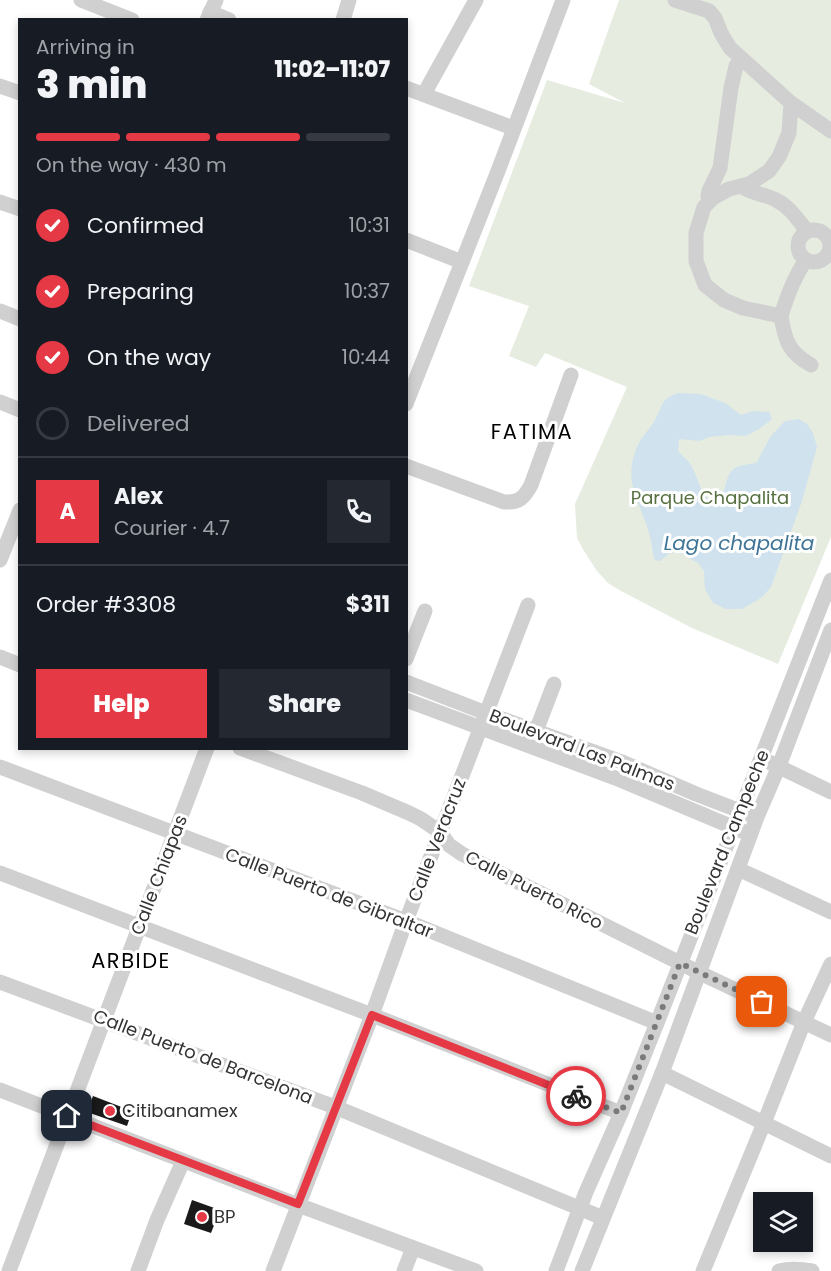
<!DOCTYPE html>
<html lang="en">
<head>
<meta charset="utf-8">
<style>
  body { margin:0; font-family:Poppins,sans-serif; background:#242831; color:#f1f3f6; height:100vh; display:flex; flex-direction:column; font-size:22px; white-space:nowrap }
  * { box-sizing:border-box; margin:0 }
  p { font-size:20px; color:#9ea1a6 }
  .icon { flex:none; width:33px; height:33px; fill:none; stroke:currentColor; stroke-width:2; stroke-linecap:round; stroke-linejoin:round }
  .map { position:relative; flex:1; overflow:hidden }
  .drawer { position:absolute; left:18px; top:18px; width:390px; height:732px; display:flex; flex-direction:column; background:#171b24; border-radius:0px; box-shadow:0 3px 9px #0003 }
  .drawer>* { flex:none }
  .fabs { position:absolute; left:753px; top:1192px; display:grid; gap:12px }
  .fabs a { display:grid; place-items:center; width:60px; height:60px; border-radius:0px; background:#171b24; box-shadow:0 3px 9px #0003; font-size:30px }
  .pin { position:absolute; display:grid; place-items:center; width:51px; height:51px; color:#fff; margin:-26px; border-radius:12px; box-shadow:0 3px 9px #0006 }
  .courier { position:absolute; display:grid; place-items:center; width:60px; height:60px; margin:-30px; border:4px solid #e63946; border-radius:50%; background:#fff; color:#222; box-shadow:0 2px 8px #0007 }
  .headline em { font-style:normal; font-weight:800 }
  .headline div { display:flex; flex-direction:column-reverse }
  .headline { display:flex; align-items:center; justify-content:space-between; height:102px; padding:0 18px }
  h1 { font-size:39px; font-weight:800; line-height:45px }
  .bar { display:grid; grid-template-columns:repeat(4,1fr); gap:9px 6px; align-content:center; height:72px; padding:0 18px }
  .bar i { height:8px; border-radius:4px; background:#363941 }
  .bar .current { background:#e63946 }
  .bar p { grid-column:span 4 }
  .line { display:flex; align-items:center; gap:15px; padding:0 18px; border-top:2px solid #363941 }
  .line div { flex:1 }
  .round { display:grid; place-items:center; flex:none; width:63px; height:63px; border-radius:0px; background:#242831 }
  ol { padding:0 18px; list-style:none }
  li { display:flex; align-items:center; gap:18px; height:66px }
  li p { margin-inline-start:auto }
  li .icon { padding:6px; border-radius:50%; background:#e63946; color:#fff; stroke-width:4 }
  li:last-child { color:#9ea1a6 }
  li i { width:33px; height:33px; border:3px solid #363941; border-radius:50% }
  .button { display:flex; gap:12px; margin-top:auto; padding:12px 18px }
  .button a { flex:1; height:69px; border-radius:0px; background:#e63946; color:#fff; font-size:24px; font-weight:800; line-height:69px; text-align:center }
  .button a+a { background:#242831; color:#f1f3f6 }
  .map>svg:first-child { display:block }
</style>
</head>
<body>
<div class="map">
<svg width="831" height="1271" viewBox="0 0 831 1271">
  <rect width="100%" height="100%" fill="#fff"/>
  <path fill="#e6ecdf" d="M619,0h212v537l-53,127 -86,-36 -71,-37 -13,-8 -11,-12 -13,-20 -7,-13 -2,-34 52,-117 -82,-34 -9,14 -27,-11 20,-50 -60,-20 78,-206 78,23 -36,-19z"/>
  <path fill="#cfe2ee" d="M678,393l23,1 24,9 16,12 12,-4 16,1 3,7 -13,10 -13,7 -17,-1 -20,2 -9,4 -21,-2 -1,12c3,4 8,7 11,11 10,14 10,34 26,42 14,-9 7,-30 22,-37 6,-3 14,-2 20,-5l13,-25 15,-16 14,-2 8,5 6,9 4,14 -15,54 -31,86 -10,11 -19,11h-16l-13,-6 -8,-14 -1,-18 -6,-8 -18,-10h-10l-10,8 -5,-1c-3,-6 -2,-12 -4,-18 -1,-6 -3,-13 -5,-18 -10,-30 -22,-45 -9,-77 4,-10 13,-18 18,-27 9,-16 4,-20 23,-27z"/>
  <g fill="#1a1a1a">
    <path d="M93,1096l39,15 -5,15 -40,-14z"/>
    <path d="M192,1200l28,10 -9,23 -27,-9z"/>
  </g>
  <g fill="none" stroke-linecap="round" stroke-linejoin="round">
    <g stroke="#d0d0d0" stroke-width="15">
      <path d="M81,0l51,20"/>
      <path d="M675,0l34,11 6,7 6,15 9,15 61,55 40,28"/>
      <path d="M210,12l19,8"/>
      <path d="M207,20l9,-20"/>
      <path d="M343,20l6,-20"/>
      <path d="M0,86l20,7"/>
      <path d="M406,88l107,40"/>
      <path d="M424,94l52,-94"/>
      <path d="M791,103l-2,30 -10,24 -10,14 -20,13 -20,5 -16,9 -9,9 -8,26v28l9,24 19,15 19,8 38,8c4,24 7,36 30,49"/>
      <path d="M741,186c11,8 24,8 35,14 14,7 22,20 31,31"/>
      <path d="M0,202l20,7"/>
      <path d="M709,202l-1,-6 1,-5 11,-23 11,-80 5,-22 6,-7"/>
      <circle cx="814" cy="246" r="16"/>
      <path d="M406,240l56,22"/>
      <path d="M0,311l20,8"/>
      <path d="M781,316c6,-20 13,-39 25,-56"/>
      <path d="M0,402l20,8"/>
      <path d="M406,404l92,-233 65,-171"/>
      <path d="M406,466l98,36c15,1 20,-4 27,-17l40,-110"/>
      <path d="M0,560l20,-50"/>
      <path d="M0,657l20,8"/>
      <path d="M406,659l19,-48"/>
      <path d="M406,682l80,31 136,49 74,32 52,20"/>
      <path d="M406,700l212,79 124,52"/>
      <path d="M536,731l18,-47"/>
      <path d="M240,748l122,45 47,20 12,6 19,13 9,13 13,9 238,119 131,62"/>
      <path d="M769,762l62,30"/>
      <path d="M0,767l406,154 251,102"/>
      <path d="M738,869l93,43"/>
      <path d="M0,873l372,142 249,98"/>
      <path d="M0,982l335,125 268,111"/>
      <path d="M662,1073l169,83"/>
      <path d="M0,1090l298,115 178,66"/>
      <path d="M9,1271l198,-523"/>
      <path d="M138,1271l19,-51 23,-52"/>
      <path d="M273,1271l99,-256 34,-94 122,-316"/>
      <path d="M404,1271l9,-23"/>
      <path d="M556,1271l30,-79 35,-79 36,-90 174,-443"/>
      <path d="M582,1271l80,-198 95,-256 22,-51 52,-136"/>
      <path d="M703,1271l61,-148 40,-101 27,-58"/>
      <path d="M779,1271c12,-3 22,-2 33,0"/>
    </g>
  </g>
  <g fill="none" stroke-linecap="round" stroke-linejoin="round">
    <path stroke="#7a7a7a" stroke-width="6" stroke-dasharray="0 10.8" d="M576,1096l45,17 59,-150 82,39"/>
    <path stroke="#e63946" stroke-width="8" d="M67,1116l231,88 74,-189 204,81"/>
  </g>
  <g fill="#e63946" stroke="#fff" stroke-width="2">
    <circle cx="110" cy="1111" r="6"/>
    <circle cx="202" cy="1217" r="6"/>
  </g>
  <g text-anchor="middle" stroke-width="6" stroke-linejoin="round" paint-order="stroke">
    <g font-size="18" fill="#56703f" stroke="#fff">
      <text x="710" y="504">Parque Chapalita</text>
    </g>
    <g font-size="18" fill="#333" stroke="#fff">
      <text transform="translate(582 750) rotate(21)" y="6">Boulevard Las Palmas</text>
      <text transform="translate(437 840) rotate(-69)" y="6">Calle Veracruz</text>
      <text transform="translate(727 842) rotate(-68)" y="6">Boulevard Campeche</text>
      <text transform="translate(159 875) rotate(-69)" y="6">Calle Chiapas</text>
      <text transform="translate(534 890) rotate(27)" y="6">Calle Puerto Rico</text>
      <text transform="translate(329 893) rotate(21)" y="6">Calle Puerto de Gibraltar</text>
      <text transform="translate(203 1057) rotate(21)" y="6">Calle Puerto de Barcelona</text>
    </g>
    <g font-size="18" fill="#333" stroke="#fff" text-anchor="start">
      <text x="122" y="1117">Citibanamex</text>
      <text x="214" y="1223">BP</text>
    </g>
    <g font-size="20" font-style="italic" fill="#3f7597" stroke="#fff">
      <text x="739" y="550">Lago chapalita</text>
    </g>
    <g font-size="21" letter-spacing="1.5" fill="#000" stroke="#fff">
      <text x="532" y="439">FATIMA</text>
      <text x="131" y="968">ARBIDE</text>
    </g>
  </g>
</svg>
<div class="fabs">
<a><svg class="icon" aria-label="layers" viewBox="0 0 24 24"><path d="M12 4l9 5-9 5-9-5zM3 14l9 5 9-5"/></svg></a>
</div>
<div class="pin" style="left:762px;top:1002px;background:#ea580c"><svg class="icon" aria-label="bag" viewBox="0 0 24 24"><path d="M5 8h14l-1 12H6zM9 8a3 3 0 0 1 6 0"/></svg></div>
<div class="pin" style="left:67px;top:1116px;background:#1f2937"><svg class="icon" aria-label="home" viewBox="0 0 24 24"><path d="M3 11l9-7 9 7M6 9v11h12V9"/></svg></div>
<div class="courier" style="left:576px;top:1096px"><svg class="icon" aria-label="bike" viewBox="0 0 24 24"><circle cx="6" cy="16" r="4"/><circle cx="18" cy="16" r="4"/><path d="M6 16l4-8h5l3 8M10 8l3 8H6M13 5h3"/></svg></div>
<section class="drawer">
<div class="headline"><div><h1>3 min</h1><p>Arriving in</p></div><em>11:02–11:07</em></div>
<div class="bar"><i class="current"></i><i class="current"></i><i class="current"></i><i></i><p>On the way · 430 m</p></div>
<ol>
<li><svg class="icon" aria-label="check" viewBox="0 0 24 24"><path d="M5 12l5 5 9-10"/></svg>Confirmed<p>10:31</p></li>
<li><svg class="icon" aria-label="check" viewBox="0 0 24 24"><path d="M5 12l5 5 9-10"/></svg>Preparing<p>10:37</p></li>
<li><svg class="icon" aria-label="check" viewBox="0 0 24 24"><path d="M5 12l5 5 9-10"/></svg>On the way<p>10:44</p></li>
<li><i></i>Delivered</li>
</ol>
<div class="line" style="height:108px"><b class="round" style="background:#e63946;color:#fff">A</b><div><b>Alex</b><p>Courier · 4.7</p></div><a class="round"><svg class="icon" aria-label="phone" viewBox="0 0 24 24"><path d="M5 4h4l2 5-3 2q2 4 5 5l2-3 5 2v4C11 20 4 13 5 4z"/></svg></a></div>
<div class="line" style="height:78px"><div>Order #3308</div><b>$311</b></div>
<div class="button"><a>Help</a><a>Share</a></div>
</section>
</div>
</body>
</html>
